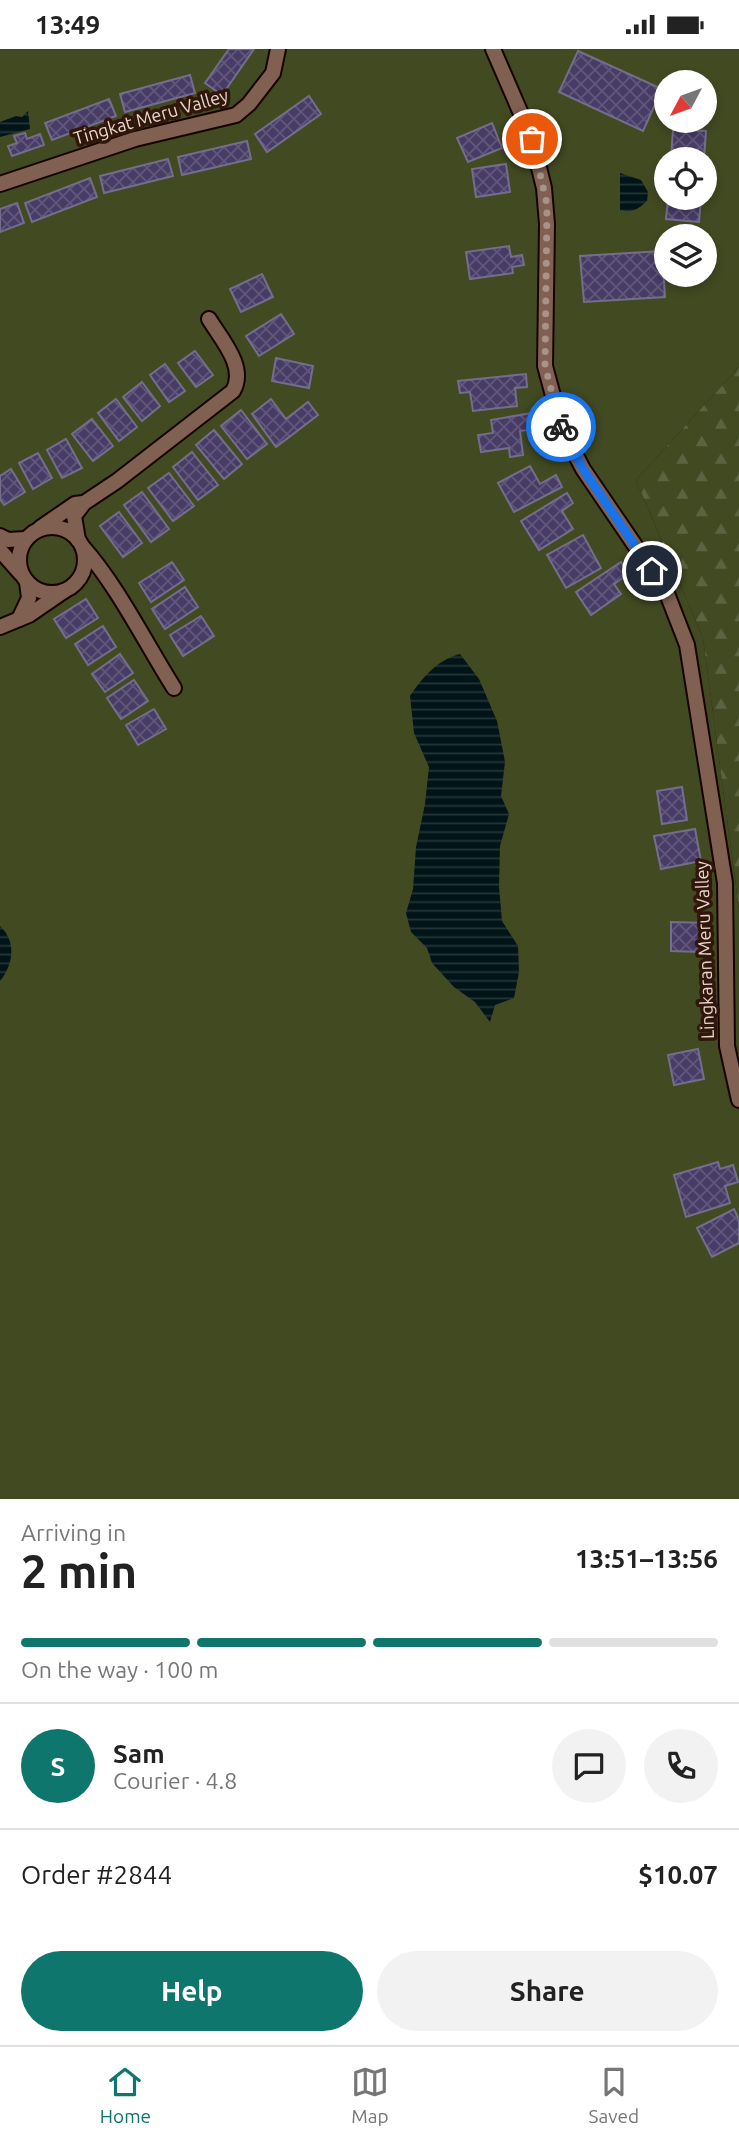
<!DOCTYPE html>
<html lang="en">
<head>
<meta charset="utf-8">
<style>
  body { margin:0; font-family:Ubuntu,sans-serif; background:#f2f2f2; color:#222; height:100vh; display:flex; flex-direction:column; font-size:26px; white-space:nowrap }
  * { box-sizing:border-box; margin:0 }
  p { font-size:23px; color:#767676 }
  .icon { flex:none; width:38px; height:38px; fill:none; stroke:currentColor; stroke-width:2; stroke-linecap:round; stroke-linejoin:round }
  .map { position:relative; height:1450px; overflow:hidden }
  .sheet { display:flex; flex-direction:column; background:#fff; flex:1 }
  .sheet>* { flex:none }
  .needle { width:46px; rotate:229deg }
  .controls { position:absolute; left:654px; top:21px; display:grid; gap:14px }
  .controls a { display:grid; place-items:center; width:63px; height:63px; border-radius:50%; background:#fff; box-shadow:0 4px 10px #0003; font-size:35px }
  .pin { position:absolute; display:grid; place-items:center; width:60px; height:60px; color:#fff; margin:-30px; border:4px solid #fff; border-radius:50%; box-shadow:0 2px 7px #0007 }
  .courier { position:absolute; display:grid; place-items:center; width:70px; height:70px; margin:-35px; border:5px solid #1a73e8; border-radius:50%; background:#fff; color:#222; box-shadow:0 2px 9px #0007 }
  .headline em { font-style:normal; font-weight:700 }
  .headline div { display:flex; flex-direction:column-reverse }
  .headline { display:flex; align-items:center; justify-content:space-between; height:119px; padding:0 21px }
  h1 { font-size:46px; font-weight:700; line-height:52px }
  .bar { display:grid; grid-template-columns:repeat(4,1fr); gap:10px 7px; align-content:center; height:84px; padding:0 21px }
  .bar i { height:9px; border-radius:5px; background:#e0e0e0 }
  .bar .active { background:#0f766e }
  .bar p { grid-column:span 4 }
  .line { display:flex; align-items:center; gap:18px; padding:0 21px; border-top:2px solid #e0e0e0 }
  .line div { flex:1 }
  .round { display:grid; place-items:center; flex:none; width:74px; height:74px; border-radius:37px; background:#f2f2f2 }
  .primary-button { display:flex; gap:14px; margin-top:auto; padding:14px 21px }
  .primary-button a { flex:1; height:80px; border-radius:42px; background:#0f766e; color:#fff; font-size:28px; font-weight:700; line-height:80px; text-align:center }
  .primary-button a+a { background:#f2f2f2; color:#222 }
  .status { display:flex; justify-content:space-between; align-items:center; height:49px; padding:0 35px; background:#fff; direction:ltr }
  .status svg { height:19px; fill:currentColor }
  .tabs { display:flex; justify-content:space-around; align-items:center; height:98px; border-top:2px solid #e0e0e0; background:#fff; font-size:19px; color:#767676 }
  .tabs a { display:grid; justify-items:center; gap:4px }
  .tabs .active { color:#0f766e }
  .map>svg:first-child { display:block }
</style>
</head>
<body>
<div class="status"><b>13:49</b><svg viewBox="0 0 49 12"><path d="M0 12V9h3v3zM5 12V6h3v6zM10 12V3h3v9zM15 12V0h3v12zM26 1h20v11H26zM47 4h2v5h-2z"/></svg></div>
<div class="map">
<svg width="739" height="1450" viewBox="0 0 739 1450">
  <defs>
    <pattern id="forest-firs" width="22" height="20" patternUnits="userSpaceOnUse" patternTransform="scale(1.75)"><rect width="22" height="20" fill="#424a22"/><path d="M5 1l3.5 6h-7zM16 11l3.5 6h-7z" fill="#5d6341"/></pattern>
    <pattern id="water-rules" width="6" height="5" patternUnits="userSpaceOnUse" patternTransform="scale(1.75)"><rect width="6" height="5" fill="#011418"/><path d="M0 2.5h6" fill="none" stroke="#263538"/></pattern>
    <pattern id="building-cross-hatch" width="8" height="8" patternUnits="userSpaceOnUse" patternTransform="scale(1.75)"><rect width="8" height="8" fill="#473c66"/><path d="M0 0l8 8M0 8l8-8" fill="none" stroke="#62577b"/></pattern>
  </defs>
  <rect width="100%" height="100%" fill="#31170a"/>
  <path fill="#424a22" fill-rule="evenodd" d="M0,0h739v318l-103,113 67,158 36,271v590h-739zM667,33h38v39h-38zM667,110h38v39h-38zM667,187h38v39h-38z"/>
  <path fill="url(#forest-firs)" d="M739,318v542l-36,-271 -67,-158z"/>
  <g fill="url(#water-rules)">
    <path d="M28,62l2,18 -30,8v-15l16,-6 6,1z"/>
    <path d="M620,124l21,7 7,12 -1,9c-9,8 -14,12 -27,9z"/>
    <path d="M460,605l19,25 18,42 8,41 -4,34 8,18 -9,32 -1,41 3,34 16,25 1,26 -5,26 -19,7 -5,17 -15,-20 -21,-15 -22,-24 -5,-15 -16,-16 -5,-19 7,-24 3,-42 9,-43 4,-37 -15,-34 -4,-37c13,-19 27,-36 50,-42z"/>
    <path d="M0,877c17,16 13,39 0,55z"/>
  </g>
  <g fill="url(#building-cross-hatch)" stroke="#746e8c" stroke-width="2">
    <path d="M229,0h25l-32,46 -17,-12z"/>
    <path d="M578,2l84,38 -19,42 -84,-39z"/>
    <path d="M190,26l5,18 -70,19 -5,-18z"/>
    <path d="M309,47l12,18 -54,38 -12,-18z"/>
    <path d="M109,50l7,17 -64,24 -7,-17z"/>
    <path d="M492,74l10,25 -34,14 -11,-24z"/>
    <path d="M673,80l33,2 -2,28h-33z"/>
    <path d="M25,84l2,6 13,-5 4,11 -32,11 -4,-10 9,-3 -3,-7z"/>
    <path d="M247,92l4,18 -69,16 -4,-18z"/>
    <path d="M168,110l5,17 -69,17 -4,-17z"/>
    <path d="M506,115l4,28 -34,5 -4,-28z"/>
    <path d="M90,129l7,19 -65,25 -7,-19z"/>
    <path d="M668,149h33l-2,24 -33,-3z"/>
    <path d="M17,154l7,20 -24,9v-23z"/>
    <path d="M509,197l2,11 11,-2 2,10 -12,2 1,6 -43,6 -4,-27z"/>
    <path d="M662,202l3,46 -81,5 -4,-46z"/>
    <path d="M262,225l11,23 -32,15 -11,-23z"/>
    <path d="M281,265l13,20 -35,22 -13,-20z"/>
    <path d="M195,302l18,24 -17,12 -18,-24z"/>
    <path d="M276,309l37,8 -4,22 -37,-7z"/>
    <path d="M165,315l20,27 -16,11 -19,-27z"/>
    <path d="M526,325l1,13 -12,1 2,18 -44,5 -3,-19 -10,1 -2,-12z"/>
    <path d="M142,333l18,24 -18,15 -19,-24z"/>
    <path d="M116,350l21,28 -18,14 -21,-28z"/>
    <path d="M271,350l15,20 22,-17 10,13 -42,32 -24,-33z"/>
    <path d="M241,361l26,34 -20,15 -26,-33z"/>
    <path d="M532,364l2,16 -14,2 3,24 -13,2 -1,-9 -28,4 -3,-17 15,-2 -2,-13z"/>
    <path d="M92,370l21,27 -20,15 -21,-27z"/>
    <path d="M214,381l28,34 -18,15 -28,-34z"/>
    <path d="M66,390l16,29 -20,10 -15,-28z"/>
    <path d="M192,403l26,33 -20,15 -25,-33z"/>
    <path d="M38,404l14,25 -19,11 -14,-26z"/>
    <path d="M530,417l10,18 16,-9 6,12 -48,25 -16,-29z"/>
    <path d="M11,420l14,23 -21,13 -4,-6v-23z"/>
    <path d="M169,424l25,33 -21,15 -25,-33z"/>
    <path d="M142,443l27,37 -18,13 -27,-37z"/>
    <path d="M567,444l6,10 -11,8 11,18 -34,21 -18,-29z"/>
    <path d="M119,463l23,31 -19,14 -23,-31z"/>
    <path d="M583,486l18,33 -35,20 -19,-33z"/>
    <path d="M172,513l12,18 -33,22 -12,-19z"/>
    <path d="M621,513l8,12 -15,10 7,10 -30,21 -15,-23z"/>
    <path d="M185,538l13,20 -33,22 -13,-20z"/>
    <path d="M86,550l12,19 -32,20 -12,-19z"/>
    <path d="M201,567l13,20 -31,20 -13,-21z"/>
    <path d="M103,577l13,21 -28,18 -13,-21z"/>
    <path d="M120,605l13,19 -28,19 -13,-18z"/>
    <path d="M134,631l14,21 -27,18 -14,-21z"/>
    <path d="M154,660l12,20 -28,16 -12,-20z"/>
    <path d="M682,738l5,33 -25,4 -5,-33z"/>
    <path d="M695,780l6,32 -40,8 -7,-33z"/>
    <path d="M671,873l38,1v5h-8v24l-30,-1z"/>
    <path d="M698,1000l6,30 -30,6 -6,-30z"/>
    <path d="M718,1113l2,7 13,-4 5,17 -13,4 5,17 -44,14 -12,-42z"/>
    <path d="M734,1160l5,11v23l-27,14 -15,-29z"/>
  </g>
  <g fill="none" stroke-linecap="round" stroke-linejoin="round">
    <g stroke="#170300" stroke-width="18">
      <g id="street">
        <path d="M493,0l39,90 12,49 3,36 -2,142 17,63 21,40 83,122 21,54 38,238 2,163 12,54"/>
        <path d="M0,135l135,-45 101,-24 13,-11 24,-31 5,-24"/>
        <circle cx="52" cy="511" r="33"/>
        <path d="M40,479l35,-24 8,-1"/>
        <path d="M0,487l8,4 17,-1"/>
        <path d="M78,491l-4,-24 10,-13 33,-22 116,-90c14,-24 -12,-52 -24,-72"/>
        <path d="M82,497c35,39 63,96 92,142"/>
        <path d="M0,501l21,24"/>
        <path d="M19,570l10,-21 -2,-16"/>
        <path d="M0,578l29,-12 35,-24"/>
      </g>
    </g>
    <use href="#street" stroke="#7f6051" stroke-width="14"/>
  </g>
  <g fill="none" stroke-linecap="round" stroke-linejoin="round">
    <path stroke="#a89389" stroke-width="7" stroke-dasharray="0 12.6" d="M532,90l15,65 -2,162 16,61"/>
    <path stroke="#1a73e8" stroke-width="9" d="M561,378l22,42 69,102"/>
  </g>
  <g text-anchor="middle" stroke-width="7" stroke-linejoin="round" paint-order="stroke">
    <g font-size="18" fill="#e8d6ce" stroke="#31170a">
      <text transform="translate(151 68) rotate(-16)" y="6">Tingkat Meru Valley</text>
      <text transform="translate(705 901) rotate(-92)" y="6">Lingkaran Meru Valley</text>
    </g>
  </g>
</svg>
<div class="controls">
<a><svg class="needle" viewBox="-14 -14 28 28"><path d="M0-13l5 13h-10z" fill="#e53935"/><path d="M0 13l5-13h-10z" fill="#767676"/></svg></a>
<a><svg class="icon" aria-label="locate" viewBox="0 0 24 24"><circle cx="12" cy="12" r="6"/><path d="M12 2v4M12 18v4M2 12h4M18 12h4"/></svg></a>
<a><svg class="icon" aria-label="layers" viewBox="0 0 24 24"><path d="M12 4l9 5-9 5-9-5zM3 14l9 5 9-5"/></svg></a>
</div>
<div class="pin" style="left:532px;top:90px;background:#ea580c"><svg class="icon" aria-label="bag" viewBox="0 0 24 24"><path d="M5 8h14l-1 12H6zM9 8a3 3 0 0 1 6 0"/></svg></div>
<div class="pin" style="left:652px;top:522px;background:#1f2937"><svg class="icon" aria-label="home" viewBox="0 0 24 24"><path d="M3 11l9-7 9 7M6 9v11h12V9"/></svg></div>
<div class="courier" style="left:561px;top:378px"><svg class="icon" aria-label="bike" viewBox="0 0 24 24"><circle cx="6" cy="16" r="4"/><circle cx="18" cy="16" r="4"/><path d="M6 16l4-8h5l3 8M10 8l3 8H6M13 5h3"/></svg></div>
</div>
<section class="sheet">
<div class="headline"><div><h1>2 min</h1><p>Arriving in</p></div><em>13:51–13:56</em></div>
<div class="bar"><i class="active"></i><i class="active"></i><i class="active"></i><i></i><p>On the way · 100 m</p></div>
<div class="line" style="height:126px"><b class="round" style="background:#0f766e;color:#fff">S</b><div><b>Sam</b><p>Courier · 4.8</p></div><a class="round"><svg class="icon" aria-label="chat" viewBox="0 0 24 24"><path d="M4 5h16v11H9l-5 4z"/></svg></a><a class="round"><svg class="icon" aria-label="phone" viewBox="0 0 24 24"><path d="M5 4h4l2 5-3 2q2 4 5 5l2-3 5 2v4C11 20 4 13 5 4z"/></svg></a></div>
<div class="line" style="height:91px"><div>Order #2844</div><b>$10.07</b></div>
<div class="primary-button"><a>Help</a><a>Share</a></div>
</section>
<nav class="tabs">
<a class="active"><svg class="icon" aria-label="home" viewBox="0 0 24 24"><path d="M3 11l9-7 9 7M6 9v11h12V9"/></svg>Home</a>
<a><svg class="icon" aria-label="map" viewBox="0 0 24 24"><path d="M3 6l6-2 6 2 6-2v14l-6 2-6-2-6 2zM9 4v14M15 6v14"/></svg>Map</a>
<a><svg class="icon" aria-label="saved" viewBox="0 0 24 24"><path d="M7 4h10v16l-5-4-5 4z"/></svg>Saved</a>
</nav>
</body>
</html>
